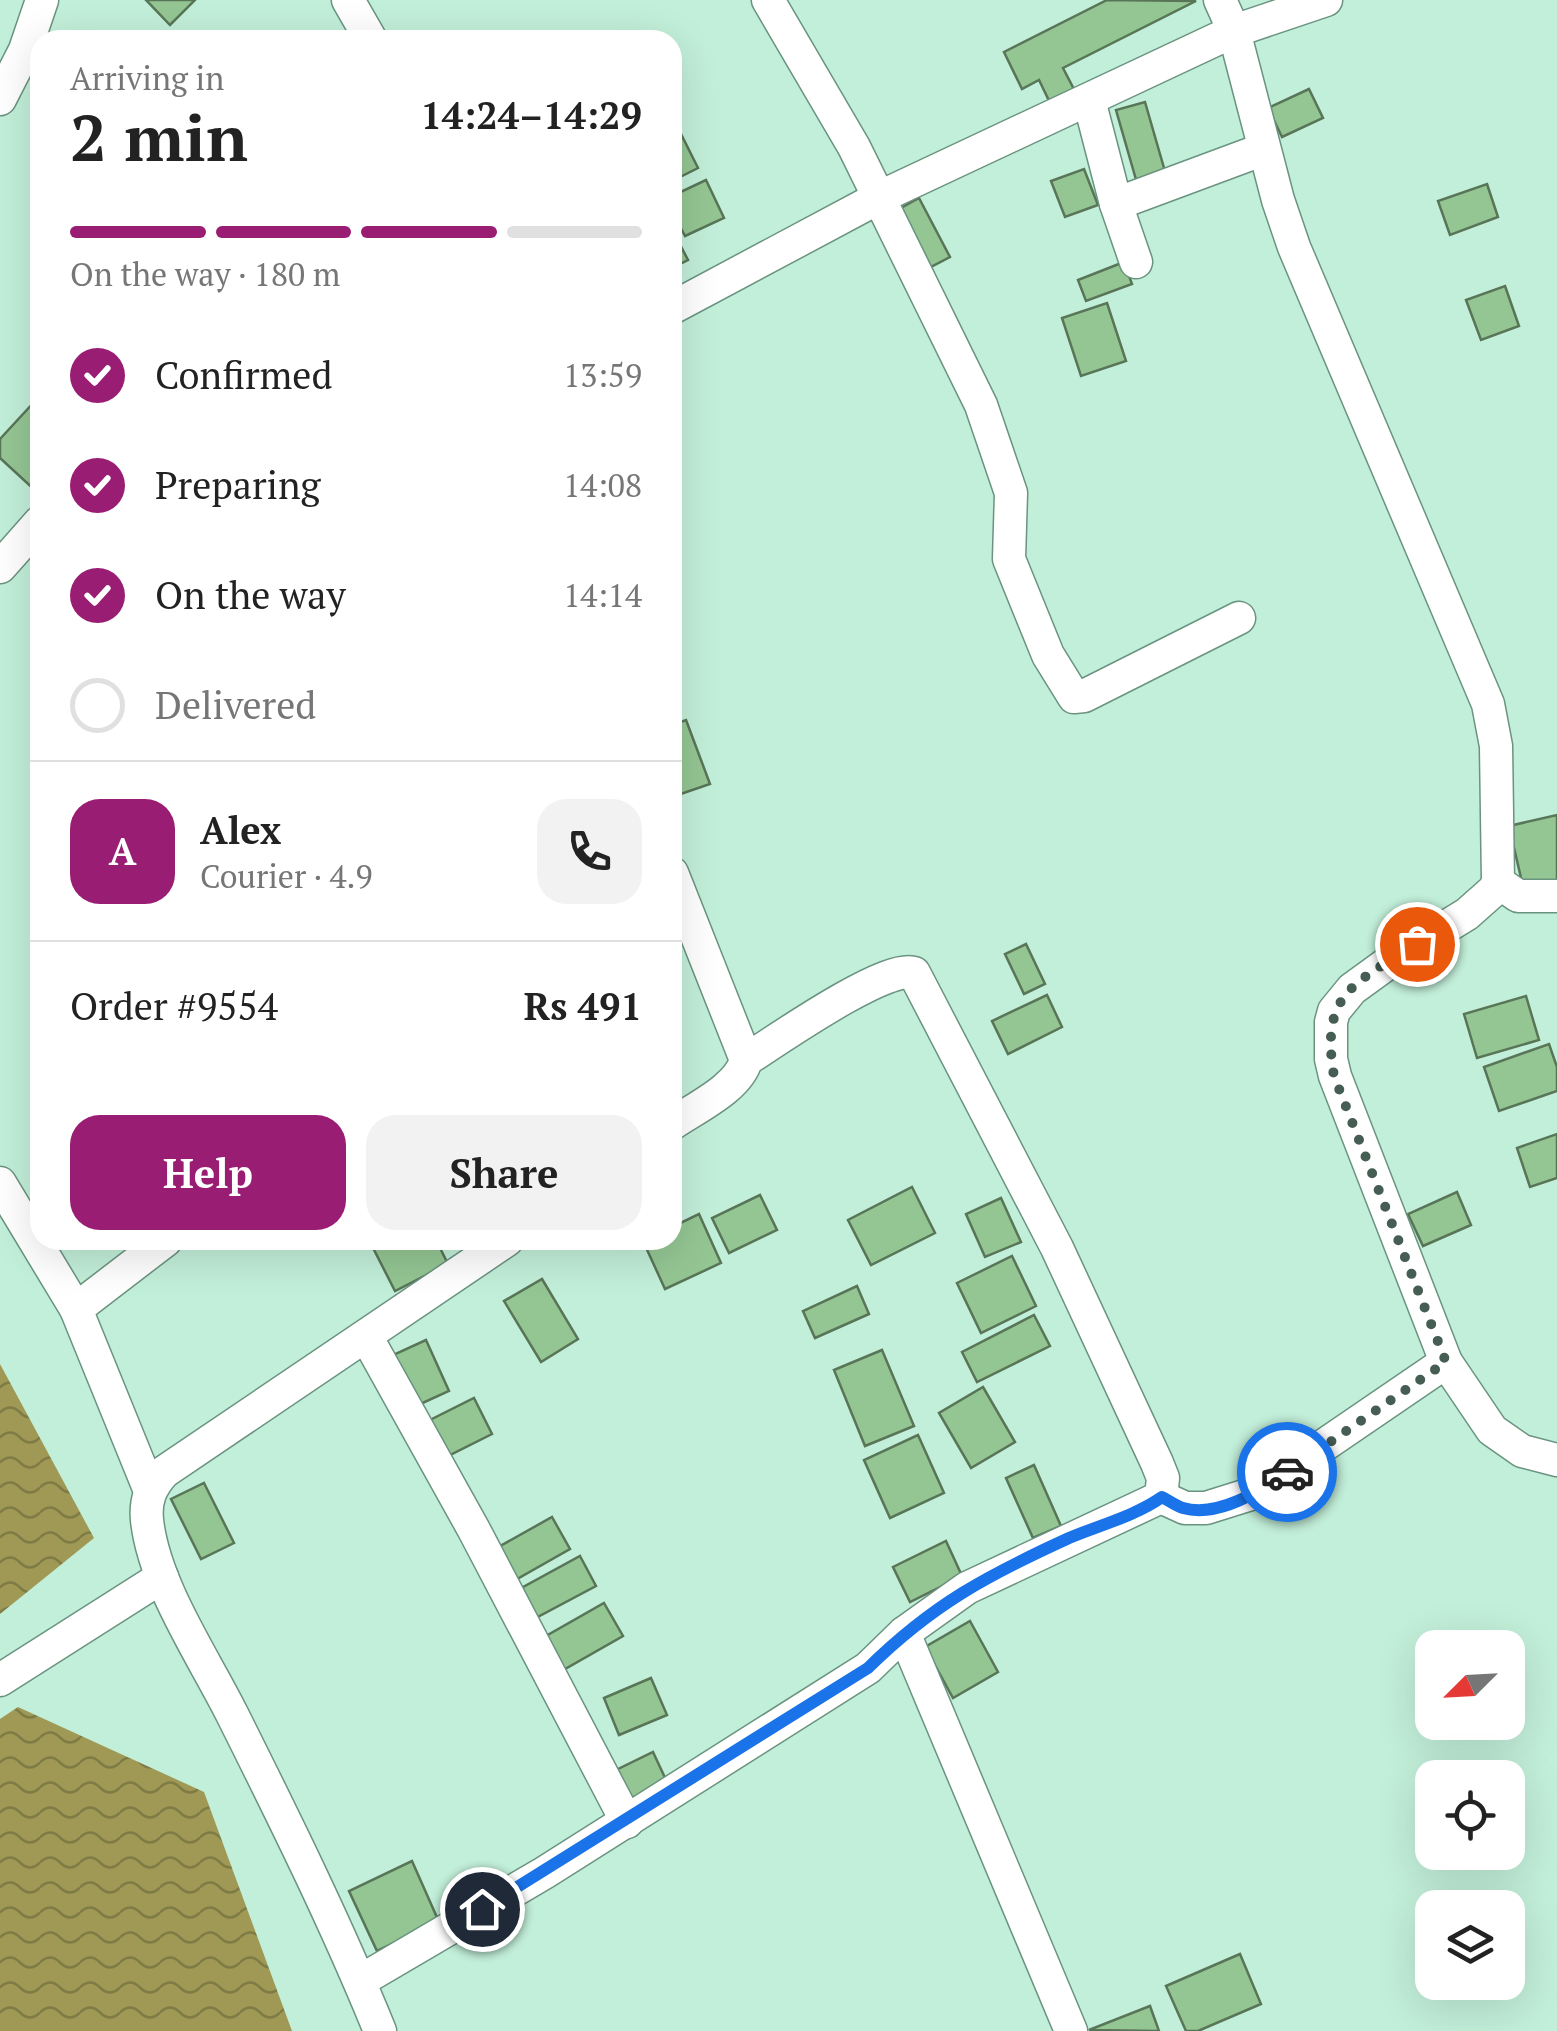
<!DOCTYPE html>
<html lang="en">
<head>
<meta charset="utf-8">
<style>
  body { margin:0; font-family:"PT Serif",serif; background:#f2f2f2; color:#222; height:100vh; display:flex; flex-direction:column; font-size:38px; white-space:nowrap }
  * { box-sizing:border-box; margin:0 }
  p { font-size:32px; color:#767676 }
  .icon { flex:none; width:55px; height:55px; fill:none; stroke:currentColor; stroke-width:2; stroke-linecap:round; stroke-linejoin:round }
  .map { position:relative; flex:1; overflow:hidden }
  .sheet { position:absolute; left:30px; top:30px; width:652px; height:1220px; display:flex; flex-direction:column; background:#fff; border-radius:30px; box-shadow:0 10px 40px #0002 }
  .sheet>* { flex:none }
  .needle { width:65px; rotate:246deg }
  .buttons { position:absolute; left:1415px; top:1630px; display:grid; gap:20px }
  .buttons a { display:grid; place-items:center; width:110px; height:110px; border-radius:20px; background:#fff; box-shadow:0 10px 40px #0002; font-size:50px }
  .pin { position:absolute; display:grid; place-items:center; width:85px; height:85px; color:#fff; margin:-42px; border:5px solid #fff; border-radius:50%; box-shadow:0 2px 10px #0007 }
  .courier { position:absolute; display:grid; place-items:center; width:100px; height:100px; margin:-50px; border:8px solid #1a73e8; border-radius:50%; background:#fff; color:#222; box-shadow:0 2px 12px #0007 }
  .headline em { font-style:normal; font-weight:700 }
  .headline div { display:flex; flex-direction:column-reverse }
  .headline { display:flex; align-items:center; justify-content:space-between; height:170px; padding:0 40px }
  h1 { font-size:65px; font-weight:700; line-height:75px }
  .bar { display:grid; grid-template-columns:repeat(4,1fr); gap:15px 10px; align-content:center; height:120px; padding:0 40px }
  .bar i { height:12px; border-radius:8px; background:#e0e0e0 }
  .bar .selected { background:#9a1d74 }
  .bar p { grid-column:span 4 }
  .line { display:flex; align-items:center; gap:25px; padding:0 40px; border-top:2px solid #e0e0e0 }
  .line div { flex:1 }
  .round { display:grid; place-items:center; flex:none; width:105px; height:105px; border-radius:30px; background:#f2f2f2 }
  ol { padding:0 40px; list-style:none }
  li { display:flex; align-items:center; gap:30px; height:110px }
  li p { margin-inline-start:auto }
  li .icon { padding:10px; border-radius:50%; background:#9a1d74; color:#fff; stroke-width:4 }
  li:last-child { color:#767676 }
  li i { width:55px; height:55px; border:5px solid #e0e0e0; border-radius:50% }
  .primary-button { display:flex; gap:20px; margin-top:auto; padding:20px 40px }
  .primary-button a { flex:1; height:115px; border-radius:30px; background:#9a1d74; color:#fff; font-size:40px; font-weight:700; line-height:115px; text-align:center }
  .primary-button a+a { background:#f2f2f2; color:#222 }
  .map>svg:first-child { display:block }
</style>
</head>
<body>
<div class="map">
<svg width="1557" height="2031" viewBox="0 0 1557 2031">
  <defs>
    <pattern id="water-waves" width="16" height="10" patternUnits="userSpaceOnUse" patternTransform="scale(2.5)"><rect width="16" height="10" fill="#9f9955"/><path d="M0 5q4-4 8 0t8 0" fill="none" stroke="#7f7b45"/></pattern>
  </defs>
  <rect width="100%" height="100%" fill="#c2efd9"/>
  <g fill="url(#water-waves)">
    <path d="M0,1364l94,174 -94,76z"/>
    <path d="M18,1707l186,85 88,239h-292v-312z"/>
  </g>
  <g fill="#94c693" stroke="#597558" stroke-width="2.5">
    <path d="M146,0h49l-25,25z"/>
    <path d="M1107,0l89,1 -133,67 15,29 -25,12 -14,-29 -17,9 -18,-37z"/>
    <path d="M1309,89l14,29 -41,19 -14,-29z"/>
    <path d="M1145,102l23,80 -29,8 -23,-80z"/>
    <path d="M680,132l18,36 -26,13v-45z"/>
    <path d="M1084,169l14,36 -33,12 -14,-36z"/>
    <path d="M706,180l18,38 -39,18 -13,-25v-15z"/>
    <path d="M1487,184l11,33 -48,18 -12,-34z"/>
    <path d="M919,198l31,59 -27,14 -31,-58z"/>
    <path d="M672,229l16,31 -16,8z"/>
    <path d="M1124,262l8,22 -46,17 -8,-21z"/>
    <path d="M1505,286l14,40 -38,14 -15,-40z"/>
    <path d="M1107,303l19,58 -45,15 -19,-58z"/>
    <path d="M36,400l4,4 -1,90 -39,-36v-19z"/>
    <path d="M686,720l24,64 -38,13v-72z"/>
    <path d="M1557,815v69l-33,7 -15,-65z"/>
    <path d="M1026,944l19,40 -21,10 -19,-40z"/>
    <path d="M1047,995l15,32 -54,27 -16,-33z"/>
    <path d="M1526,996l13,44 -62,18 -13,-44z"/>
    <path d="M1549,1044l8,23v24l-58,20 -15,-44z"/>
    <path d="M1557,1134v44l-27,9 -13,-39z"/>
    <path d="M912,1187l23,46 -64,32 -23,-45z"/>
    <path d="M1457,1192l14,33 -48,21 -15,-32z"/>
    <path d="M760,1195l17,35 -48,23 -17,-35z"/>
    <path d="M1001,1198l20,44 -36,15 -19,-43z"/>
    <path d="M699,1214l22,49 -56,26 -22,-48 29,-1v-13z"/>
    <path d="M369,1240h67l12,24 -53,27z"/>
    <path d="M1012,1256l24,50 -55,27 -24,-50z"/>
    <path d="M542,1279l36,60 -37,23 -37,-61z"/>
    <path d="M857,1286l12,28 -54,24 -12,-27z"/>
    <path d="M1034,1315l16,31 -73,36 -15,-30z"/>
    <path d="M426,1340l23,51 -33,15 -23,-51z"/>
    <path d="M882,1350l32,76 -49,20 -31,-76z"/>
    <path d="M983,1387l32,55 -44,26 -32,-55z"/>
    <path d="M474,1398l18,36 -52,26 -18,-36z"/>
    <path d="M918,1435l26,58 -54,25 -26,-58z"/>
    <path d="M1034,1465l27,61 -28,12 -27,-60z"/>
    <path d="M204,1483l30,60 -33,16 -30,-60z"/>
    <path d="M552,1517l18,32 -60,34 -17,-33z"/>
    <path d="M946,1541l16,35 -52,26 -17,-35z"/>
    <path d="M580,1556l16,30 -66,35 -16,-29z"/>
    <path d="M604,1603l19,33 -65,37 -19,-33z"/>
    <path d="M970,1621l28,51 -45,26 -28,-51z"/>
    <path d="M651,1678l16,37 -48,20 -15,-37z"/>
    <path d="M653,1752l14,30 -37,18 -14,-30z"/>
    <path d="M412,1861l27,61 -62,29 -28,-60z"/>
    <path d="M1240,1954l21,50 -63,27h-12l-20,-45z"/>
    <path d="M1150,2006l9,25 -70,-1z"/>
  </g>
  <g fill="none" stroke-linecap="round" stroke-linejoin="round">
    <g stroke="#6a9380" stroke-width="35">
      <g id="minor">
        <path d="M348,0l23,40"/>
        <path d="M768,0l86,147 127,258 30,88 -2,66 39,96 26,42 10,-1 155,-78"/>
        <path d="M1220,0l14,31 44,169 16,47 194,457 8,42 2,136 -4,8 -27,24 -75,46 -40,29 -18,22 -3,11v37l4,17 111,286 46,68 30,21 35,9"/>
        <path d="M0,99l25,-49 17,-50"/>
        <path d="M1089,100l27,104 20,58"/>
        <path d="M1116,204l148,-55"/>
        <path d="M672,308l208,-111 354,-166 92,-31"/>
        <path d="M0,567l40,-45"/>
        <path d="M672,873l74,187c-7,28 -51,48 -74,64"/>
        <path d="M1498,882l20,14h39"/>
        <path d="M0,1183l76,126 74,182"/>
        <path d="M76,1309l90,-69"/>
        <path d="M366,1336l108,194 153,292"/>
        <path d="M1161,1497l24,11h21l48,-15 192,-131"/>
        <path d="M904,1633l167,398"/>
        <path d="M0,1680l162,-103"/>
        <path d="M360,1981l184,-108 324,-205 36,-35 63,-45 194,-91 2,-19 -6,-15 -100,-215 -143,-275c-27,-10 -140,69 -168,87"/>
        <path d="M380,2031c-44,-108 -96,-213 -148,-317 -29,-58 -78,-129 -85,-194 -2,-20 4,-34 17,-48l343,-232"/>
      </g>
    </g>
    <use href="#minor" stroke="#fff" stroke-width="32"/>
  </g>
  <g fill="none" stroke-linecap="round" stroke-linejoin="round">
    <path stroke="#455d52" stroke-width="10" stroke-dasharray="0 18" d="M1287,1472l159,-110 -112,-286c-14,-82 19,-92 83,-132"/>
    <path stroke="#1a73e8" stroke-width="12" d="M482,1909l386,-241c65,-64 120,-93 201,-130 31,-13 66,-22 93,-41 6,3 14,9 21,11 34,10 78,-17 104,-36"/>
  </g>
</svg>
<div class="buttons">
<a><svg class="needle" viewBox="-14 -14 28 28"><path d="M0-13l5 13h-10z" fill="#e53935"/><path d="M0 13l5-13h-10z" fill="#767676"/></svg></a>
<a><svg class="icon" aria-label="locate" viewBox="0 0 24 24"><circle cx="12" cy="12" r="6"/><path d="M12 2v4M12 18v4M2 12h4M18 12h4"/></svg></a>
<a><svg class="icon" aria-label="layers" viewBox="0 0 24 24"><path d="M12 4l9 5-9 5-9-5zM3 14l9 5 9-5"/></svg></a>
</div>
<div class="pin" style="left:1417px;top:944px;background:#ea580c"><svg class="icon" aria-label="bag" viewBox="0 0 24 24"><path d="M5 8h14l-1 12H6zM9 8a3 3 0 0 1 6 0"/></svg></div>
<div class="pin" style="left:482px;top:1909px;background:#1f2937"><svg class="icon" aria-label="home" viewBox="0 0 24 24"><path d="M3 11l9-7 9 7M6 9v11h12V9"/></svg></div>
<div class="courier" style="left:1287px;top:1472px"><svg class="icon" aria-label="car" viewBox="0 0 24 24"><path d="M5 17H2v-5l4-1 3-4h7l3 4 3 1v5h-3M9 17h6M6 11h13"/><circle cx="7" cy="17" r="2"/><circle cx="17" cy="17" r="2"/></svg></div>
<section class="sheet">
<div class="headline"><div><h1>2 min</h1><p>Arriving in</p></div><em>14:24–14:29</em></div>
<div class="bar"><i class="selected"></i><i class="selected"></i><i class="selected"></i><i></i><p>On the way · 180 m</p></div>
<ol>
<li><svg class="icon" aria-label="check" viewBox="0 0 24 24"><path d="M5 12l5 5 9-10"/></svg>Confirmed<p>13:59</p></li>
<li><svg class="icon" aria-label="check" viewBox="0 0 24 24"><path d="M5 12l5 5 9-10"/></svg>Preparing<p>14:08</p></li>
<li><svg class="icon" aria-label="check" viewBox="0 0 24 24"><path d="M5 12l5 5 9-10"/></svg>On the way<p>14:14</p></li>
<li><i></i>Delivered</li>
</ol>
<div class="line" style="height:180px"><b class="round" style="background:#9a1d74;color:#fff">A</b><div><b>Alex</b><p>Courier · 4.9</p></div><a class="round"><svg class="icon" aria-label="phone" viewBox="0 0 24 24"><path d="M5 4h4l2 5-3 2q2 4 5 5l2-3 5 2v4C11 20 4 13 5 4z"/></svg></a></div>
<div class="line" style="height:130px"><div>Order #9554</div><b>Rs 491</b></div>
<div class="primary-button"><a>Help</a><a>Share</a></div>
</section>
</div>
</body>
</html>
